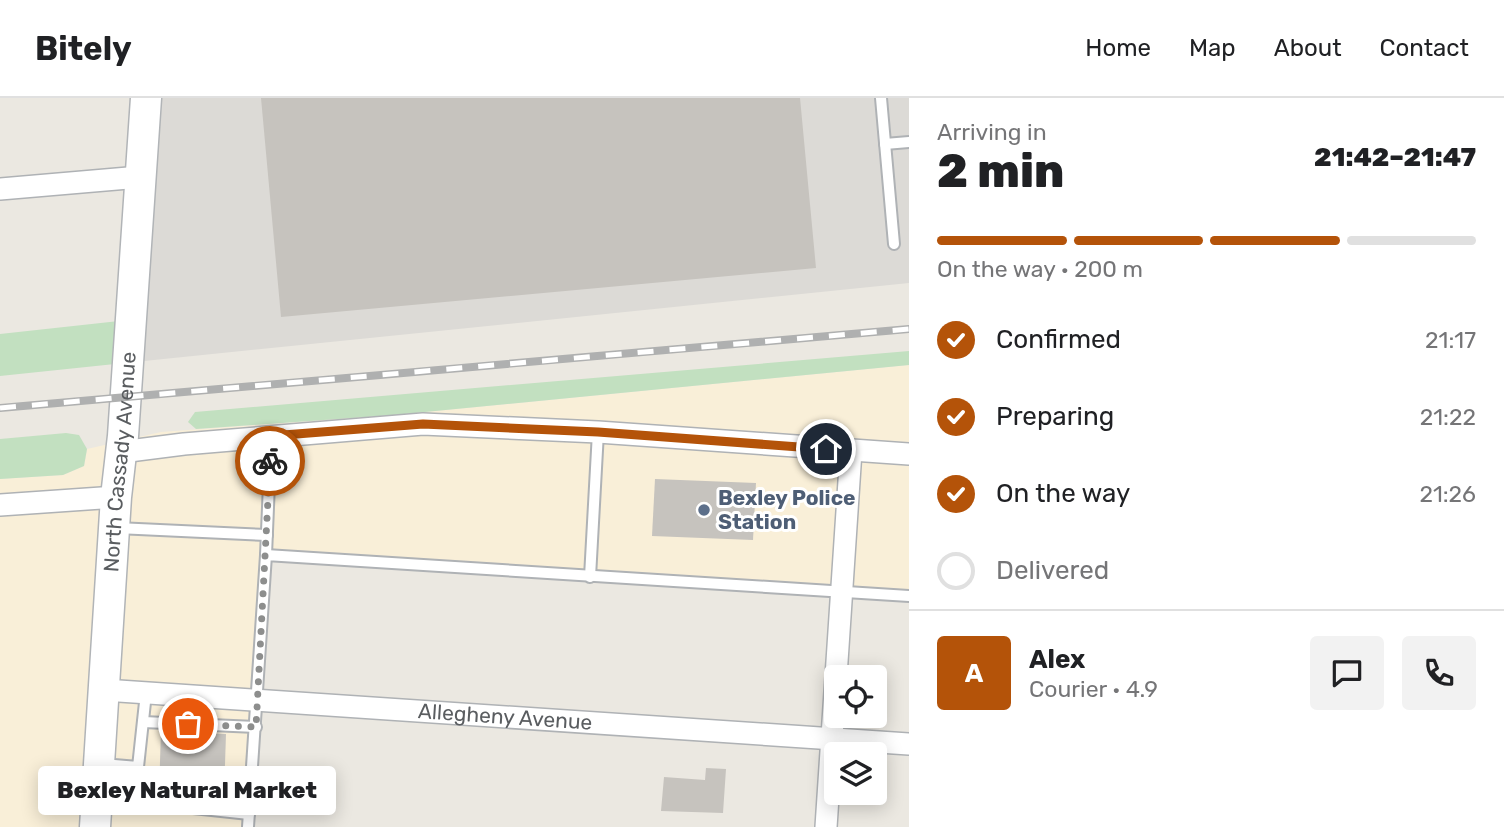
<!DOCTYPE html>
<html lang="en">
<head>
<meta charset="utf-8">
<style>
  body { margin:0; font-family:Rubik,sans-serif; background:#f2f2f2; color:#202124; height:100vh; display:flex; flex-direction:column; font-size:26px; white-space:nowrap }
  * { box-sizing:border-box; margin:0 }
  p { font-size:23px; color:#757577 }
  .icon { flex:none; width:38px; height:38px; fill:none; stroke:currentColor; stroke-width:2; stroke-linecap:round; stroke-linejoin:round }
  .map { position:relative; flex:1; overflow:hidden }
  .sheet { display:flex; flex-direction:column; background:#fff; width:595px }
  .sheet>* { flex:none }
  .controls { position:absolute; left:824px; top:567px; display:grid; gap:14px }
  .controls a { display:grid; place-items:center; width:63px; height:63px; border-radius:7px; background:#fff; box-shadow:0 4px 18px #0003; font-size:35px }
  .pin { position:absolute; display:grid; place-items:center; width:60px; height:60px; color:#fff; margin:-30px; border:4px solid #fff; border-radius:50%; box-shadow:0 2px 7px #0007 }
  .courier { position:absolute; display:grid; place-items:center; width:70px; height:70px; margin:-35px; border:5px solid #b45309; border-radius:50%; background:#fff; color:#222; box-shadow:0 2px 9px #0007 }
  .bubble { position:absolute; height:49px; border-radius:7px; background:#fff; box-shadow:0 4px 18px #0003; font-size:23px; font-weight:800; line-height:49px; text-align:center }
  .overview em { font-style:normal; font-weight:800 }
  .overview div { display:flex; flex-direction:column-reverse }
  .overview { display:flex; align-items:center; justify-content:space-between; height:119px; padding:0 28px }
  h1 { font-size:46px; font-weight:800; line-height:52px }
  .bar { display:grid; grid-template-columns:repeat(4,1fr); gap:10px 7px; align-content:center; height:84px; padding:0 28px }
  .bar i { height:9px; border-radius:5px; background:#e0e0e0 }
  .bar .selected { background:#b45309 }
  .bar p { grid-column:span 4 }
  .line { display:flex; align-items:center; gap:18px; padding:0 28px; border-top:2px solid #e0e0e0 }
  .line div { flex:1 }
  .round { display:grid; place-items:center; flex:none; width:74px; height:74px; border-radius:7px; background:#f2f2f2 }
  ol { padding:0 28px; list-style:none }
  li { display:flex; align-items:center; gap:21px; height:77px }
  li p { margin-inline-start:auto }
  li .icon { padding:7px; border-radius:50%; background:#b45309; color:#fff; stroke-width:4 }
  li:last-child { color:#757577 }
  li i { width:38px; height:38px; border:4px solid #e0e0e0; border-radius:50% }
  header { display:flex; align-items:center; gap:42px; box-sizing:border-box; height:98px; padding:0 35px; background:#fff; border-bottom:2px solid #e0e0e0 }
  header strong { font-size:33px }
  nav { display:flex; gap:38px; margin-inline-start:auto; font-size:24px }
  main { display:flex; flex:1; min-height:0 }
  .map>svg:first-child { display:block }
</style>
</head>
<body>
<header>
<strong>Bitely</strong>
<nav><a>Home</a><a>Map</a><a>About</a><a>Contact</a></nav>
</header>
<main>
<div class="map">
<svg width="909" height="729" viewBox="0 0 909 729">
  <rect width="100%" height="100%" fill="#ebe8e1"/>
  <path fill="#f9efd8" d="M909,267v234l-643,-44 -19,272h-247v-348l63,-4 21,-9 3,-17 74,-17 233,-17z"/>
  <path fill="#dcdad6" d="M135,0h774v185l-794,81z"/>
  <g fill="#c2e0c0">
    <path d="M119,223l-4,43 -115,12v-42z"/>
    <path d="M909,253v14l-515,50 -198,14 -8,-7 7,-10z"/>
    <path d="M66,335l13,2 8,14 -3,17 -21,9 -63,4v-40z"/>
  </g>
  <g fill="#c6c3be">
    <path d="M261,0h539l16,170 -535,49z"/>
    <path d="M655,381l101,4 -3,57 -101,-4z"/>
    <path d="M161,633l65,3 -2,60 -65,-2z"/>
    <path d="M706,670l20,1 -3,44 -62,-2 3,-34 41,3z"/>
  </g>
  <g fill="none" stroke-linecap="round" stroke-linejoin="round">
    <g stroke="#afb2b5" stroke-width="14">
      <g id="lane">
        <path d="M881,0l13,146"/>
        <path d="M885,46l24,-2"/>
        <path d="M117,430l150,7"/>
        <path d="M266,457l5,-119"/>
        <path d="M590,479l8,-145"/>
        <path d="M143,624l113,5"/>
        <path d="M102,666l36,3 8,-74"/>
        <path d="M138,669l-1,35 112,12"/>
        <path d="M248,729l18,-272 643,41"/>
      </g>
    </g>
    <g stroke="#afb2b5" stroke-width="24">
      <g id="street">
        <path d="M0,91l140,-12"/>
        <path d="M121,354l63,-8 239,-20 175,8 311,22"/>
        <path d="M0,407l116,-8"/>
        <path id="s1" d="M104,592l805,54"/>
        <path d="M826,729l25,-376"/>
      </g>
    </g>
    <g stroke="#b1b4b7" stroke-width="33">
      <g id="secondary">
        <path id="s2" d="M95,729l21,-330 7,-61 23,-338"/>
      </g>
    </g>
    <use href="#lane" stroke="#fff" stroke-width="10"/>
    <use href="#street" stroke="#fff" stroke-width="21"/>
    <use href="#secondary" stroke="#fff" stroke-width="30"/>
    <g stroke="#afb0b0" stroke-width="8">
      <path id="rail" d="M0,310l909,-79"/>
    </g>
    <use href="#rail" stroke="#fff" stroke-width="5" stroke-dasharray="16" stroke-linecap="butt"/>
  </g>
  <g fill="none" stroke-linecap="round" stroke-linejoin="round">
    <path stroke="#8d8e8d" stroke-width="7" stroke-dasharray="0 12.6" d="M188,626l68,3 14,-266"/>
    <path stroke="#b45309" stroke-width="9" d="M270,363l1,-25 152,-12 175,8 228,17"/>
  </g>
  <circle fill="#5c6f8a" stroke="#fff" stroke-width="2.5" cx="704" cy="412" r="7"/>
  <g text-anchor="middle" stroke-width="6" stroke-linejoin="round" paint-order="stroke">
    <g font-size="21" fill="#5a5d60" stroke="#fff">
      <text dy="7" stroke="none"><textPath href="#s2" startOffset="366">North Cassady Avenue</textPath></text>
      <text dy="7" stroke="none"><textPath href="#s1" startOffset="402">Allegheny Avenue</textPath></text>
    </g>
    <g font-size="21" font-weight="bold" fill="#4e5e75" stroke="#fff" text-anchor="start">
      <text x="718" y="407">Bexley Police<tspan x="718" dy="24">Station</tspan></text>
    </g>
  </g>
</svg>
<div class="controls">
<a><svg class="icon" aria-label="locate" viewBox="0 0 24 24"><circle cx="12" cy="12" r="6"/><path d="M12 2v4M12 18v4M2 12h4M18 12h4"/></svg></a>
<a><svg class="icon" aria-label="layers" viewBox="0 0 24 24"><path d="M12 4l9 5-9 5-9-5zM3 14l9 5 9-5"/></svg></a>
</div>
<div class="pin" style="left:188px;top:626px;background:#ea580c"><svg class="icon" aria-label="bag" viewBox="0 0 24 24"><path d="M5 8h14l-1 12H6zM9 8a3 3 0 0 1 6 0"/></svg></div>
<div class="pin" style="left:826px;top:351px;background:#1f2937"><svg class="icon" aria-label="home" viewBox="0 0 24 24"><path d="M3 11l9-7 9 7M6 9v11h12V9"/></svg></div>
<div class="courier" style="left:270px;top:363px"><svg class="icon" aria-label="bike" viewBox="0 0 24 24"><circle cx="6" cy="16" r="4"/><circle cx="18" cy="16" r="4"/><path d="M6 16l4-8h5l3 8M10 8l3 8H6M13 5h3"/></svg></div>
<div class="bubble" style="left:38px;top:668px;width:298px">Bexley Natural Market</div>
</div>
<section class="sheet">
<div class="overview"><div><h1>2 min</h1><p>Arriving in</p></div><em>21:42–21:47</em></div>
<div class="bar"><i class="selected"></i><i class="selected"></i><i class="selected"></i><i></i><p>On the way · 200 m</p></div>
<ol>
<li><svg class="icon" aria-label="check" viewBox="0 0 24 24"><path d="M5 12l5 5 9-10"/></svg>Confirmed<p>21:17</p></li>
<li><svg class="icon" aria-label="check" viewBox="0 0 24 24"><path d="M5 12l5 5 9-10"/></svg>Preparing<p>21:22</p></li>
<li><svg class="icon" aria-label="check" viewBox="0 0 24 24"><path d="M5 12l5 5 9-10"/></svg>On the way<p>21:26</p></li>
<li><i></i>Delivered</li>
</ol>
<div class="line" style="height:126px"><b class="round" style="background:#b45309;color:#fff">A</b><div><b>Alex</b><p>Courier · 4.9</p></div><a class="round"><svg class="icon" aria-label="chat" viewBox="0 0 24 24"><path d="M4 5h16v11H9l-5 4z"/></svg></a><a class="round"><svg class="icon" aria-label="phone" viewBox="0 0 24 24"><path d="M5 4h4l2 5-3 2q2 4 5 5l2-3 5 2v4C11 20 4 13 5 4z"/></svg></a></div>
</section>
</main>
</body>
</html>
